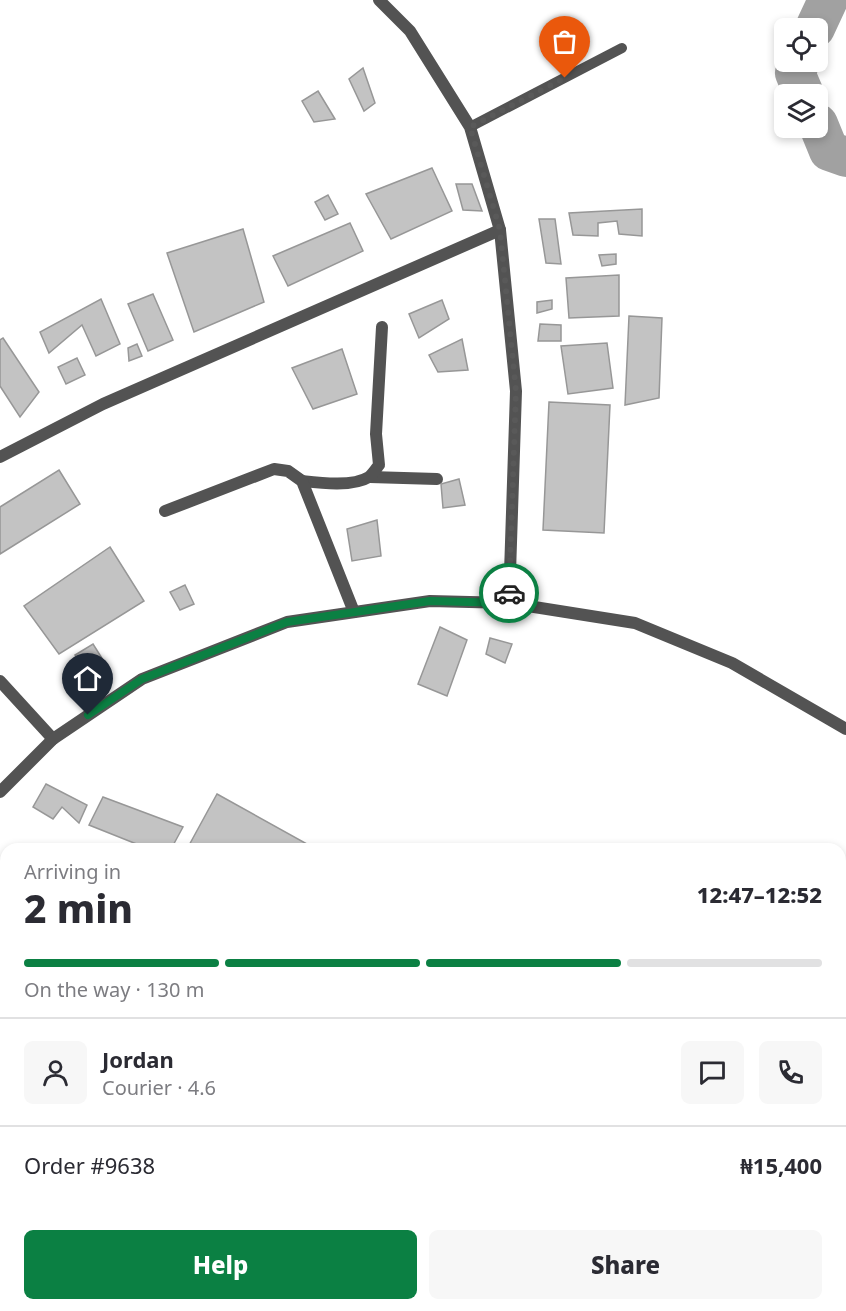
<!DOCTYPE html>
<html lang="en">
<head>
<meta charset="utf-8">
<style>
  body { margin:0; font-family:"Noto Sans",sans-serif; background:#f7f7f7; color:#2b2b33; height:100vh; display:flex; flex-direction:column; font-size:22px; white-space:nowrap }
  * { box-sizing:border-box; margin:0 }
  p { font-size:20px; color:#7c7c81 }
  .icon { flex:none; width:33px; height:33px; fill:none; stroke:currentColor; stroke-width:2; stroke-linecap:round; stroke-linejoin:round }
  .map { position:relative; flex:1; overflow:hidden }
  .drawer { position:absolute; left:0px; top:843px; width:846px; height:468px; display:flex; flex-direction:column; background:#fff; border-radius:18px 18px 0 0; box-shadow:0 3px 9px #0003 }
  .drawer>* { flex:none }
  .controls { position:absolute; left:774px; top:18px; display:grid; gap:12px }
  .controls a { display:grid; place-items:center; width:54px; height:54px; border-radius:9px; background:#fff; box-shadow:0 3px 9px #0003; font-size:30px }
  .pin { position:absolute; display:grid; place-items:center; width:51px; height:51px; color:#fff; margin:-62px -26px; border-radius:50% 50% 50% 0; rotate:-45deg; box-shadow:0 0 6px #0007 }
  .pin .icon { rotate:45deg }
  .courier { position:absolute; display:grid; place-items:center; width:60px; height:60px; margin:-30px; border:4px solid #0b8043; border-radius:50%; background:#fff; color:#222; box-shadow:0 2px 8px #0007 }
  .headline em { font-style:normal; font-weight:800 }
  .headline div { display:flex; flex-direction:column-reverse }
  .headline { display:flex; align-items:center; justify-content:space-between; height:102px; padding:0 24px }
  h1 { font-size:39px; font-weight:800; line-height:45px }
  .bar { display:grid; grid-template-columns:repeat(4,1fr); gap:9px 6px; align-content:center; height:72px; padding:0 24px }
  .bar i { height:8px; border-radius:4px; background:#e1e1e2 }
  .bar .selected { background:#0b8043 }
  .bar p { grid-column:span 4 }
  .line { display:flex; align-items:center; gap:15px; padding:0 24px; border-top:2px solid #e1e1e2 }
  .line div { flex:1 }
  .round { display:grid; place-items:center; flex:none; width:63px; height:63px; border-radius:9px; background:#f7f7f7 }
  .primary-button { display:flex; gap:12px; margin-top:auto; padding:12px 24px }
  .primary-button a { flex:1; height:69px; border-radius:9px; background:#0b8043; color:#fff; font-size:24px; font-weight:800; line-height:69px; text-align:center }
  .primary-button a+a { background:#f7f7f7; color:#2b2b33 }
  .map>svg:first-child { display:block }
</style>
</head>
<body>
<div class="map">
<svg width="846" height="1311" viewBox="0 0 846 1311">
  <rect width="100%" height="100%" fill="#fff"/>
  <g fill="none" stroke-linecap="round" stroke-linejoin="round">
    <g stroke="#a1a1a1" stroke-width="40">
      <path d="M815,28l13,-28"/>
      <path d="M800,62l-5,11 9,21"/>
      <path d="M818,124l11,27 17,6"/>
    </g>
  </g>
  <g fill="#c3c3c3" stroke="#979797" stroke-width="1.5">
    <path d="M363,68l12,35 -11,8 -15,-32z"/>
    <path d="M318,91l17,28 -21,3 -12,-21z"/>
    <path d="M432,168l20,43 -61,28 -25,-45z"/>
    <path d="M456,184h16l10,27 -19,-1z"/>
    <path d="M328,195l10,19 -13,6 -10,-18z"/>
    <path d="M642,209v27l-23,-2 -2,-13 -19,2v13l-25,-1 -4,-22z"/>
    <path d="M539,219h16l6,45 -15,-1z"/>
    <path d="M350,223l13,28 -75,35 -15,-30z"/>
    <path d="M243,229l21,73 -70,30 -27,-79z"/>
    <path d="M616,254v10l-14,2 -3,-11z"/>
    <path d="M619,275v41l-50,2 -3,-40z"/>
    <path d="M153,294l20,46 -25,11 -20,-47z"/>
    <path d="M101,299l19,45 -24,12 -14,-31 -33,28 -9,-21z"/>
    <path d="M442,300l7,19 -30,19 -10,-24z"/>
    <path d="M552,300v9l-15,4v-11z"/>
    <path d="M629,316l33,2 -3,80 -34,7z"/>
    <path d="M540,324l21,1v16h-23z"/>
    <path d="M3,338l36,54 -19,25 -20,-31v-46z"/>
    <path d="M462,339l6,31 -30,2 -9,-17z"/>
    <path d="M607,343l6,45 -45,6 -7,-48z"/>
    <path d="M137,344l5,12 -13,5 -1,-13z"/>
    <path d="M342,349l15,45 -44,15 -21,-41z"/>
    <path d="M77,358l8,17 -19,9 -8,-17z"/>
    <path d="M549,402l61,3 -6,128 -61,-3z"/>
    <path d="M59,470l21,34 -80,50v-47z"/>
    <path d="M459,479l6,26 -22,3 -2,-24z"/>
    <path d="M377,520l4,36 -29,5 -5,-32z"/>
    <path d="M110,547l34,54 -85,53 -35,-48z"/>
    <path d="M185,585l9,19 -14,6 -10,-18z"/>
    <path d="M440,627l27,13 -20,56 -29,-12z"/>
    <path d="M490,638l22,6 -7,19 -19,-9z"/>
    <path d="M93,644l12,19 -17,12 -13,-20z"/>
    <path d="M46,784l41,21 -8,18 -17,-16 -9,12 -20,-12z"/>
    <path d="M217,794l99,55h-129z"/>
    <path d="M103,797l80,30 -12,22h-22l-60,-24z"/>
    <path d="M0,882l6,2v69l-6,-3z"/>
    <path d="M6,1011v30l-6,-2v-9z"/>
    <path d="M840,1216l6,5v22l-3,6 3,3v59h-66l-9,-6h69z"/>
    <path d="M88,1305h58l-3,6h-58z"/>
    <path d="M214,1305h60l-3,6h-60z"/>
    <path d="M357,1305h31l9,6h-44z"/>
    <path d="M666,1305h65l3,3 -3,3h-58z"/>
  </g>
  <g fill="none" stroke-linecap="round" stroke-linejoin="round">
    <g stroke="#535353" stroke-width="10">
      <path d="M470,127l152,-79"/>
      <path d="M403,1305l11,6"/>
      <path d="M575,1311l1,-6"/>
    </g>
    <g stroke="#535353" stroke-width="12">
      <path d="M379,0l31,31 60,96 30,103 16,161 -7,212"/>
      <path d="M0,457l103,-53 397,-174"/>
      <path d="M370,477l67,2"/>
      <path d="M302,481c18,2 51,6 67,-4 4,-3 7,-8 10,-12l-3,-31 6,-107"/>
      <path d="M165,511l109,-42 14,2 14,10 52,131"/>
      <path d="M0,681l53,58"/>
      <path d="M0,792l53,-53 89,-60 145,-57 143,-21 79,2 126,20 97,40 114,66"/>
      <path d="M0,1100l6,2"/>
      <path d="M840,1192l6,5"/>
      <path d="M478,1305l11,6"/>
      <path d="M747,1311l5,-6"/>
    </g>
  </g>
  <g fill="none" stroke-linecap="round" stroke-linejoin="round">
    <path stroke="#595959" stroke-width="6" stroke-dasharray="0 10.8" d="M509,593l7,-202 -16,-161 -30,-103 95,-49"/>
    <path stroke="#0b8043" stroke-width="8" d="M88,715l54,-36 145,-57 143,-21 79,2v-10"/>
  </g>
</svg>
<div class="controls">
<a><svg class="icon" aria-label="locate" viewBox="0 0 24 24"><circle cx="12" cy="12" r="6"/><path d="M12 2v4M12 18v4M2 12h4M18 12h4"/></svg></a>
<a><svg class="icon" aria-label="layers" viewBox="0 0 24 24"><path d="M12 4l9 5-9 5-9-5zM3 14l9 5 9-5"/></svg></a>
</div>
<div class="pin" style="left:565px;top:78px;background:#ea580c"><svg class="icon" aria-label="bag" viewBox="0 0 24 24"><path d="M5 8h14l-1 12H6zM9 8a3 3 0 0 1 6 0"/></svg></div>
<div class="pin" style="left:88px;top:715px;background:#1f2937"><svg class="icon" aria-label="home" viewBox="0 0 24 24"><path d="M3 11l9-7 9 7M6 9v11h12V9"/></svg></div>
<div class="courier" style="left:509px;top:593px"><svg class="icon" aria-label="car" viewBox="0 0 24 24"><path d="M5 17H2v-5l4-1 3-4h7l3 4 3 1v5h-3M9 17h6M6 11h13"/><circle cx="7" cy="17" r="2"/><circle cx="17" cy="17" r="2"/></svg></div>
<section class="drawer">
<div class="headline"><div><h1>2 min</h1><p>Arriving in</p></div><em>12:47–12:52</em></div>
<div class="bar"><i class="selected"></i><i class="selected"></i><i class="selected"></i><i></i><p>On the way · 130 m</p></div>
<div class="line" style="height:108px"><a class="round"><svg class="icon" aria-label="person" viewBox="0 0 24 24"><circle cx="12" cy="8" r="4"/><path d="M4 21q1-7 8-7t8 7"/></svg></a><div><b>Jordan</b><p>Courier · 4.6</p></div><a class="round"><svg class="icon" aria-label="chat" viewBox="0 0 24 24"><path d="M4 5h16v11H9l-5 4z"/></svg></a><a class="round"><svg class="icon" aria-label="phone" viewBox="0 0 24 24"><path d="M5 4h4l2 5-3 2q2 4 5 5l2-3 5 2v4C11 20 4 13 5 4z"/></svg></a></div>
<div class="line" style="height:78px"><div>Order #9638</div><b>₦15,400</b></div>
<div class="primary-button"><a>Help</a><a>Share</a></div>
</section>
</div>
</body>
</html>
